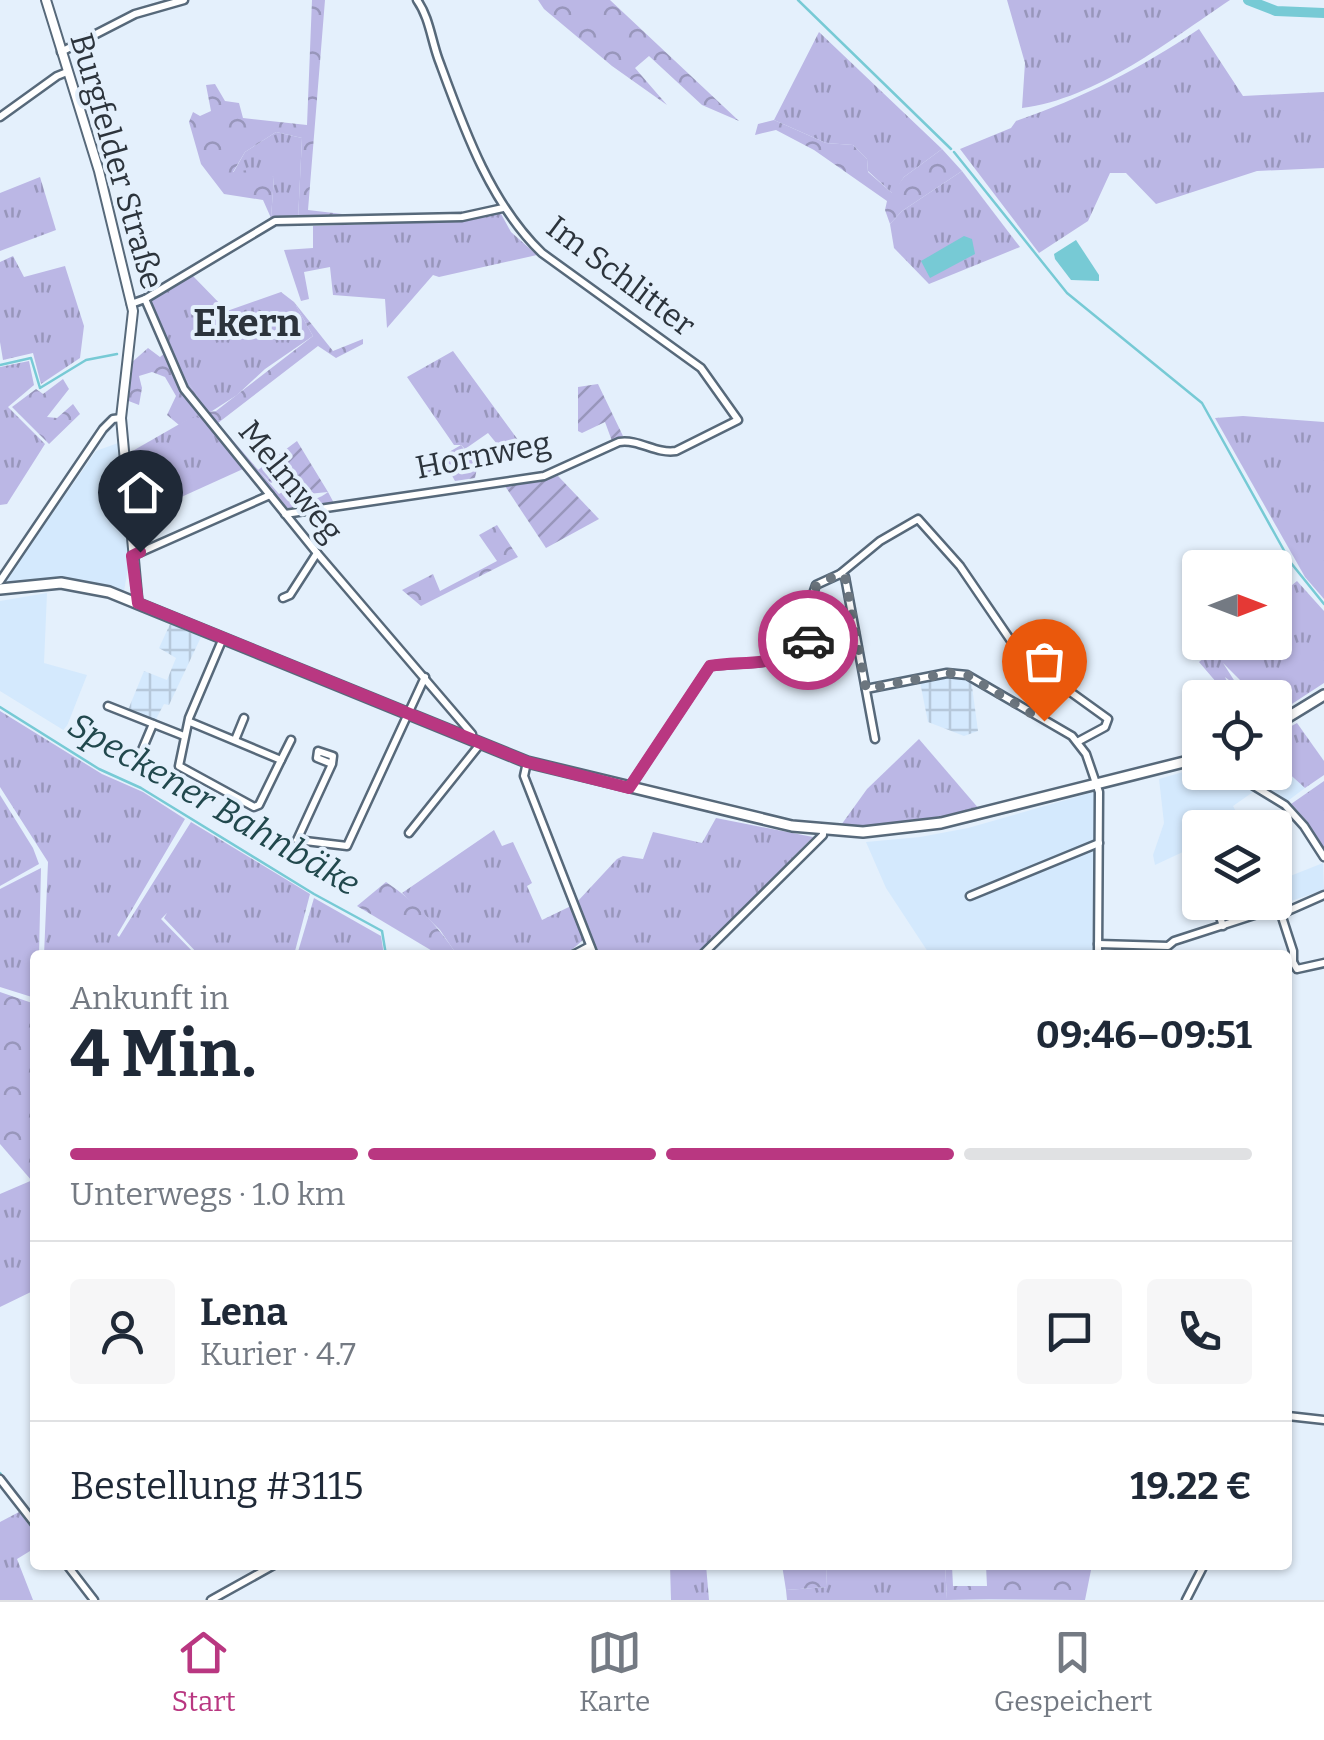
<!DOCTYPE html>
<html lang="de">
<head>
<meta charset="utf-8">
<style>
  body { margin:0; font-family:Bitter,serif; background:#f6f6f7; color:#1f2937; height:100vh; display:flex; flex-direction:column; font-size:38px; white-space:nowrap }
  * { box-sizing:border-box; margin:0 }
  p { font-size:32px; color:#747a83 }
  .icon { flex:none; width:55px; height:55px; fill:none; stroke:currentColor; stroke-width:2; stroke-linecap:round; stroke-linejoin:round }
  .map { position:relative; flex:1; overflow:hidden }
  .panel { position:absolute; left:30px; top:950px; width:1262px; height:620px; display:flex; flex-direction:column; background:#fff; border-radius:10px; box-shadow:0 2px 8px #0004 }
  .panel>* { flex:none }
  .needle { width:65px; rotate:90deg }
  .tools { position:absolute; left:1182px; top:550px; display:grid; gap:20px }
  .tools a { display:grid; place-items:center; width:110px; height:110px; border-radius:10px; background:#fff; box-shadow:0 2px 8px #0004; font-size:50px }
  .pin { position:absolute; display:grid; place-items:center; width:85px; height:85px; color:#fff; margin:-102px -42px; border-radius:50% 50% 50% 0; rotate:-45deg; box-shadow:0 0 10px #0007 }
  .pin .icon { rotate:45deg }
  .courier { position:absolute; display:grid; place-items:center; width:100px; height:100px; margin:-50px; border:8px solid #b93781; border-radius:50%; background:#fff; color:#222; box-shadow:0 2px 12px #0007 }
  .overview em { font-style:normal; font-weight:700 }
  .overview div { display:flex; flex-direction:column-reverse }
  .overview { display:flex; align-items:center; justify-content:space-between; height:170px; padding:0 40px }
  h1 { font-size:65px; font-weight:700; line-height:75px }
  .bar { display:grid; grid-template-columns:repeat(4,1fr); gap:15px 10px; align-content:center; height:120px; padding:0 40px }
  .bar i { height:12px; border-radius:8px; background:#e0e1e3 }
  .bar .active { background:#b93781 }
  .bar p { grid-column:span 4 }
  .line { display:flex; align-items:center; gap:25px; padding:0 40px; border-top:2px solid #e0e1e3 }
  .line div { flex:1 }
  .round { display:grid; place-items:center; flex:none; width:105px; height:105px; border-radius:10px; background:#f6f6f7 }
  .tabs { display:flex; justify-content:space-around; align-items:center; height:140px; border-top:2px solid #e0e1e3; background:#fff; font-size:28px; color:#747a83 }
  .tabs a { display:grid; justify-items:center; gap:5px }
  .tabs .active { color:#b93781 }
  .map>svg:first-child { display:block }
</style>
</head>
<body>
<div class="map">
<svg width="1324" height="1600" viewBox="0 0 1324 1600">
  <defs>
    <pattern id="industrial-grid" width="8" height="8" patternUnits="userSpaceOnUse" patternTransform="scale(2.5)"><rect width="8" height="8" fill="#d4e9fd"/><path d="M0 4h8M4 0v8" fill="none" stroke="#b6c8da"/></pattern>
    <pattern id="grass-tufts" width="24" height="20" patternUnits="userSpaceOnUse" patternTransform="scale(2.5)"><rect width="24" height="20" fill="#bbb7e5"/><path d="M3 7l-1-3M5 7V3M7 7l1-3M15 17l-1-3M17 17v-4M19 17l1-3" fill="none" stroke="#9896bb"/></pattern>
    <pattern id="forest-crowns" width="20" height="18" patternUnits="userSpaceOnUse" patternTransform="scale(2.5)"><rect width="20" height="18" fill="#bbb7e5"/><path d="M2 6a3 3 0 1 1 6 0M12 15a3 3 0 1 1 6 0" fill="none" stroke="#9896bb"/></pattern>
    <pattern id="garden-furrows" width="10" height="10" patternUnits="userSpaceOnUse" patternTransform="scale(2.5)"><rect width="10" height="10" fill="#bbb7e5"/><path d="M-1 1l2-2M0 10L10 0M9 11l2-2" fill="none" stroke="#9896bb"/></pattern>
  </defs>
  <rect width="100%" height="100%" fill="#e4f0fc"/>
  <g fill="#d4e9fd">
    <path d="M118,443l11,120 -5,28 -31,-9 -35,-3 -53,3 91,-131z"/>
    <path d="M47,593l-3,70 43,12 -22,56 -65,-40v-90z"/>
    <path d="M1275,761l30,27 -20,15 -47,-30 37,-1z"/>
    <path d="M1200,767v5l24,1 29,19 -20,14 11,21 -44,1v16l-45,21 -2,-10 11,-32 -5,-44z"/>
    <path d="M1097,791l-1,161 -166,3 -44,-67 -20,-46 54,-5 48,-9z"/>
    <path d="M1323,863l1,27 -96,32 -5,-2 -5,-15 57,-3v-20z"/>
  </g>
  <g fill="url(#industrial-grid)">
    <path d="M170,624l31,13 -32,68 -5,-1 -9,17 -27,-11 16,-39 23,9 9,-22 -17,-10z"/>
    <path d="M942,676l29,3 7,52 -14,5 -36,-14 -8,-40z"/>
  </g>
  <g fill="url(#grass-tufts)">
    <path d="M1007,0h223c-60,40 -134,99 -208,108l3,-45z"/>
    <path d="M1199,29l44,67 81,-4v76l-67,3 -101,33 -30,-31h-16l-22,48 -49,32 -79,-104 51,-21 5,-7c67,-23 125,-53 183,-92z"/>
    <path d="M819,32l123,117 -38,28 -11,17 -25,-23 -1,-12 -14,-14 -27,-2 -52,-23z"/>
    <path d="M276,132l26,6 -4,82 -29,4 -2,-4 4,-2 3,-41 -41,-4 12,-21z"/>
    <path d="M962,171l58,76 -91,37 -35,-36 -4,-24 12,-13z"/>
    <path d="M40,177l16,53 -56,21v-58z"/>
    <path d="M500,212l11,20 26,23 -98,22 -6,-2 -46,53 -2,-29 -52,-4 -3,-28 -26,5 5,27 -8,2 -17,-51 29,-2v-22l146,-5z"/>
    <path d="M13,256l11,21 41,-11 19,60 -4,32 -39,26 -8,-31 -30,7 -3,-18v-80z"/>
    <path d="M192,275l35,36 54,-19 13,10 19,34 -48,33 -28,26 -28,18 -28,-41 -32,-73z"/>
    <path d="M453,351l68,93 -15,11 -18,-22 -23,16 -4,-4h-7l-47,-68z"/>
    <path d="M29,361l5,24 -26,22 37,37 -38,60 -7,1v-138z"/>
    <path d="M197,414l46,55 -108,49 -6,-65z"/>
    <path d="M1243,416l81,6v177l-19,-22 -90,-159z"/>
    <path d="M1297,581l27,30v72l-49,32v-17l-18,-1 -34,-34 16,25 -14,-11 9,19 6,1h-11l-30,-35 23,-19 53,-1v-43z"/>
    <path d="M0,711l102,63 41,18 42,27 -68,116 2,2 72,-115 119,72 -16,61h-95l-35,-37 3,-5 -6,6 35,36h-152l4,-93 -48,-75z"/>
    <path d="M1297,723l27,38v14l-19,13 -30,-27v-26z"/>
    <path d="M919,739l61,71 -80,14 -61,4 28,-39z"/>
    <path d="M1324,781v70l-18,-31 -15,-16z"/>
    <path d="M0,795l33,53 6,16 -39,22z"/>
    <path d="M716,818l97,19 -117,118h-97l-22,-53 40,-43 6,-3 20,3 10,-27 49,11z"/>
    <path d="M494,830l8,16 11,-4 19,41 -5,3 15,34 29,-14 13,33 -18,16h-109l-17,-25 -38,-37z"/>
    <path d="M41,868l-2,87h-4v43l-35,-11v-98z"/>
    <path d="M314,898l67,38 3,19h-87z"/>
    <path d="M35,1179v111l-35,17v-113z"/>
    <path d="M19,1512l16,21v15l-18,11 16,41h-33v-78z"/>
    <path d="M670,1565h36l3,35h-38z"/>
    <path d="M826,1565c21,0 42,5 62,3l1,-3h56l2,34 42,1h-202l-1,-10 41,-3z"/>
  </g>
  <g fill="url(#forest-crowns)">
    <path d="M312,0h13l-17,210 34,4v5l-44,1 4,-82 -26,-6 -31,20 -12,20 22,-3 19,8 -3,41 -8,-18 -39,-6 -23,-30 -12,-42 4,-10 7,4 11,-5 -5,-26 9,-1 10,17 14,2 4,15 64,7z"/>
    <path d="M538,0h72l129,121 -37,-16 -53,-49 -14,12 32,37 -55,-39 -68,-57z"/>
    <path d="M774,120l52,23 27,2 14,14 1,13 24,21 12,-16 38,-28 20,22 -60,40 -12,13 -5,-14 2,-9 -73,-51 -38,-20 -21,5 3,-11z"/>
    <path d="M294,302l39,49 30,-12v5l-27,14 -18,-12 -100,77 61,71 5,-3 7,9c13,1 26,1 37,-8l7,13 -55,9 -83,-99 -18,10 -12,-10 9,-19 -11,-19 -13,-5 -13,4 3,12 -3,17 -13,-5 5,-37 17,-15 12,9 11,-9 10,24 28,40 7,-1 97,-75z"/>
    <path d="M63,379l6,10 -22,28 10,1 16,-14 7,10 -31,30 -37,-37 24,-18 7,5z"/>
    <path d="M497,525l21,32 -97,49 -19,-16 31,-16 7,17 57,-30 -18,-26z"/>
    <path d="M386,882c29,19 52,44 71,73h-18l-82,-49z"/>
    <path d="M0,992l35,12v175l-3,2 -32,-37z"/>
    <path d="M782,1565h44l1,22 -41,3z"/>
    <path d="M945,1565h21l-14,1 1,20h34l-1,-20 106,-1 -7,35 -138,-1z"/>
  </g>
  <g fill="url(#garden-furrows)">
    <path d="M598,384l25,52 -11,5 -7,-19 -23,11 -4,-2v-44z"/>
    <path d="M297,441l31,51 -20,2 -8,-10 -10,7 -10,-14 -9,6 -13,-13z"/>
    <path d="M461,445l16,23 -2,10 -20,3 -4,-7 2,-9 -9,-2 -2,10 -11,7 -9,-12z"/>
    <path d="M558,476l41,43 -53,29 -41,-62z"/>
  </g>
  <g fill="#77cad5">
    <path d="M964,236l8,3 3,15 -45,24 -9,-17z"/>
    <path d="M1076,240l23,35v6l-28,-1 -16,-21 -1,-5z"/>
  </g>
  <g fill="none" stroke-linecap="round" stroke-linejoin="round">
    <g stroke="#77cad5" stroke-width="2.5">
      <path d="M798,0l153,149"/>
      <path d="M954,152l113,141 135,110 89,160 33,41"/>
      <path d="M0,365l31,-7 9,30 46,-28 31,-6"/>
      <path d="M0,707l99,62 42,19 173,106 68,37 4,24"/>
      <path d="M0,1473l35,46"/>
    </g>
    <path stroke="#77cad5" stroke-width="10" d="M1248,0l28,11 48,2"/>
    <g stroke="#57697a" stroke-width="11">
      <g id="minor">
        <path d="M61,52l74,-38 49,-14"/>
        <path d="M0,117l57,-41 10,-4"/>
        <path d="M145,299l39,90 133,164 155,181"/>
        <path d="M131,304l14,-5 130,-78 187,-4 41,-9"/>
        <path d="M285,514l259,-38 75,-34c21,-3 36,12 57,9l62,-31 -37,-52 -159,-115c-53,-51 -79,-127 -104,-195 -7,-20 -9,-41 -21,-58"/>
        <path d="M132,556l138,-61"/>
        <path d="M840,574l5,3 30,162"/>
        <path d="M0,581l103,-152 10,-10 8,-1"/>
        <path d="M283,598l7,-3 27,-42"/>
        <path d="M866,689l81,-16 20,2 105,61 14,18 13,38 -1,163"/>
        <path d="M108,706l76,30"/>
        <path d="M190,722l91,38 -22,45 -5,2 -75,-41 10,-48 34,-80"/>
        <path d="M235,740l9,-22"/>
        <path d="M142,750l11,-26"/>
        <path d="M281,760l10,-20"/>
        <path d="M527,762l-3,14 70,179"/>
        <path d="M332,764l-15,-6 1,-7 15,5 -1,8 -35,76 50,6 78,-169"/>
        <path d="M1231,772l54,33 19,21 20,31"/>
        <path d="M629,788l81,-122c26,-5 91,4 101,-33 4,-16 -2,-32 5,-48l24,-11 40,-33 38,-22 42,47 62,91 86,62 -3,8 -26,14"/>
        <path d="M409,833l72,-90"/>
        <path d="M970,896l129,-53"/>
        <path d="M1215,902l8,24"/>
        <path d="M1281,914l12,37v11l-5,2"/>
        <path d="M1098,944l70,2 6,-5 99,-32 8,5 43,-19"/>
        <path d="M573,955l17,-9"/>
        <path d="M702,955l121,-120v-5"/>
        <path d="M1293,962l4,7 27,-6"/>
        <path d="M1288,1416l36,4"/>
        <path d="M0,1479l35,45"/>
        <path d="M67,1565l27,35"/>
        <path d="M211,1600l63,-35"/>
        <path d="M1186,1600l18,-35"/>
      </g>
    </g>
    <g stroke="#57697a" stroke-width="12">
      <path id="tertiary" d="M46,0l53,171 34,140 -12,107 17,185"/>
    </g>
    <g stroke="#57697a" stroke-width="14">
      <g id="secondary">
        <path d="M0,589l61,-6 48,9 418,170 265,64 71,6 78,-9 259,-65"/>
        <path d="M1275,725l49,-30"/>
      </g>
    </g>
    <use href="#minor" stroke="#fff" stroke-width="6"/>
    <use href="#tertiary" stroke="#fff" stroke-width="8"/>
    <use href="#secondary" stroke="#fff" stroke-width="9"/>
  </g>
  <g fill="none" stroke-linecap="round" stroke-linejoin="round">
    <path stroke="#6c767f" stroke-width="10" stroke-dasharray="0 18" d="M808,640l8,-55 24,-11 5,3 21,112 82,-16 19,2 77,46"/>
    <path stroke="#b93781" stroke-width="12" d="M140,552l-8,4 6,47 389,159 102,26 81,-122c34,-6 71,3 98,-26"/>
  </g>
  <g text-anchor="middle" stroke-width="8" stroke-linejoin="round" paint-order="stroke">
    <g font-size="32" fill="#2c343c" stroke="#e4f0fc">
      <text transform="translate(117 161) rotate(74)" y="11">Burgfelder Straße</text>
      <text transform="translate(621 276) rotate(37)" y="11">Im Schlitter</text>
      <text transform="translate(483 455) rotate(-11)" y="11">Hornweg</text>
      <text transform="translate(291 481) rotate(51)" y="11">Melmweg</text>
    </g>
    <g font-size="35" font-style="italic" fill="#21484d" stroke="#e4f0fc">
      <text transform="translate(214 804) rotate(30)" y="12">Speckener Bahnbäke</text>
    </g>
    <g font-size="38" font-weight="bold" fill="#2c343c" stroke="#e4f0fc">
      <text x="247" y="336">Ekern</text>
    </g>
  </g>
</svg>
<div class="tools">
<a><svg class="needle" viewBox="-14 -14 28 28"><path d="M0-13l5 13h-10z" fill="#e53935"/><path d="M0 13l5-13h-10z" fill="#747a83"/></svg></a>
<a><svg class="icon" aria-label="locate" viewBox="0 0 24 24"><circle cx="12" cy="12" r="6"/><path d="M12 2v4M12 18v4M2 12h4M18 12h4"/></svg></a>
<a><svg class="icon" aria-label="layers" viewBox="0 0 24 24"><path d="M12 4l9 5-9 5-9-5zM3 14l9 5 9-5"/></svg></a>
</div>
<div class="pin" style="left:1044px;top:721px;background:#ea580c"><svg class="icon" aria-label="bag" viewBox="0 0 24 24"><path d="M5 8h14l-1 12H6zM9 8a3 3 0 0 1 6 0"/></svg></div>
<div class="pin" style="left:140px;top:552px;background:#1f2937"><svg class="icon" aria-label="home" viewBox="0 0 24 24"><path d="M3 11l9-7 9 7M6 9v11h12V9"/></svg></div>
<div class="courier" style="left:808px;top:640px"><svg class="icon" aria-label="car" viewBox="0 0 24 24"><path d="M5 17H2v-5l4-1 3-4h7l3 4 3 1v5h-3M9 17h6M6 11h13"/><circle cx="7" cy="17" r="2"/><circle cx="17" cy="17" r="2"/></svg></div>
<section class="panel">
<div class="overview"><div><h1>4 Min.</h1><p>Ankunft in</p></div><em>09:46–09:51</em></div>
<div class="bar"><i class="active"></i><i class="active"></i><i class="active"></i><i></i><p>Unterwegs · 1.0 km</p></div>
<div class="line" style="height:180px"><a class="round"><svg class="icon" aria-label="person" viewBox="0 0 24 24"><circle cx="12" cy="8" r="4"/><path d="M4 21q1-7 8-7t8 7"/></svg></a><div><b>Lena</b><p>Kurier · 4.7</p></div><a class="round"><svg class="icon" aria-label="chat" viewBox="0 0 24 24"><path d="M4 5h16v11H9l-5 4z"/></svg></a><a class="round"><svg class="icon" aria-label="phone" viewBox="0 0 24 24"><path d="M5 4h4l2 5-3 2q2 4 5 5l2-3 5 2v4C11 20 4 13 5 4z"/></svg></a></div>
<div class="line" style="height:130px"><div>Bestellung #3115</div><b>19.22 €</b></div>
</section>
</div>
<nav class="tabs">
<a class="active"><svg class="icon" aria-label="home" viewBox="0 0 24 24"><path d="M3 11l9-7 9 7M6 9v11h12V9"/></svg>Start</a>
<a><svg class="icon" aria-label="map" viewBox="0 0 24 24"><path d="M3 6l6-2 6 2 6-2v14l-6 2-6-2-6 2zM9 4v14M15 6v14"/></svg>Karte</a>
<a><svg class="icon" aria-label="saved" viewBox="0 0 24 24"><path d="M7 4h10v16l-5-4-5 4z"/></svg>Gespeichert</a>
</nav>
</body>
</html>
